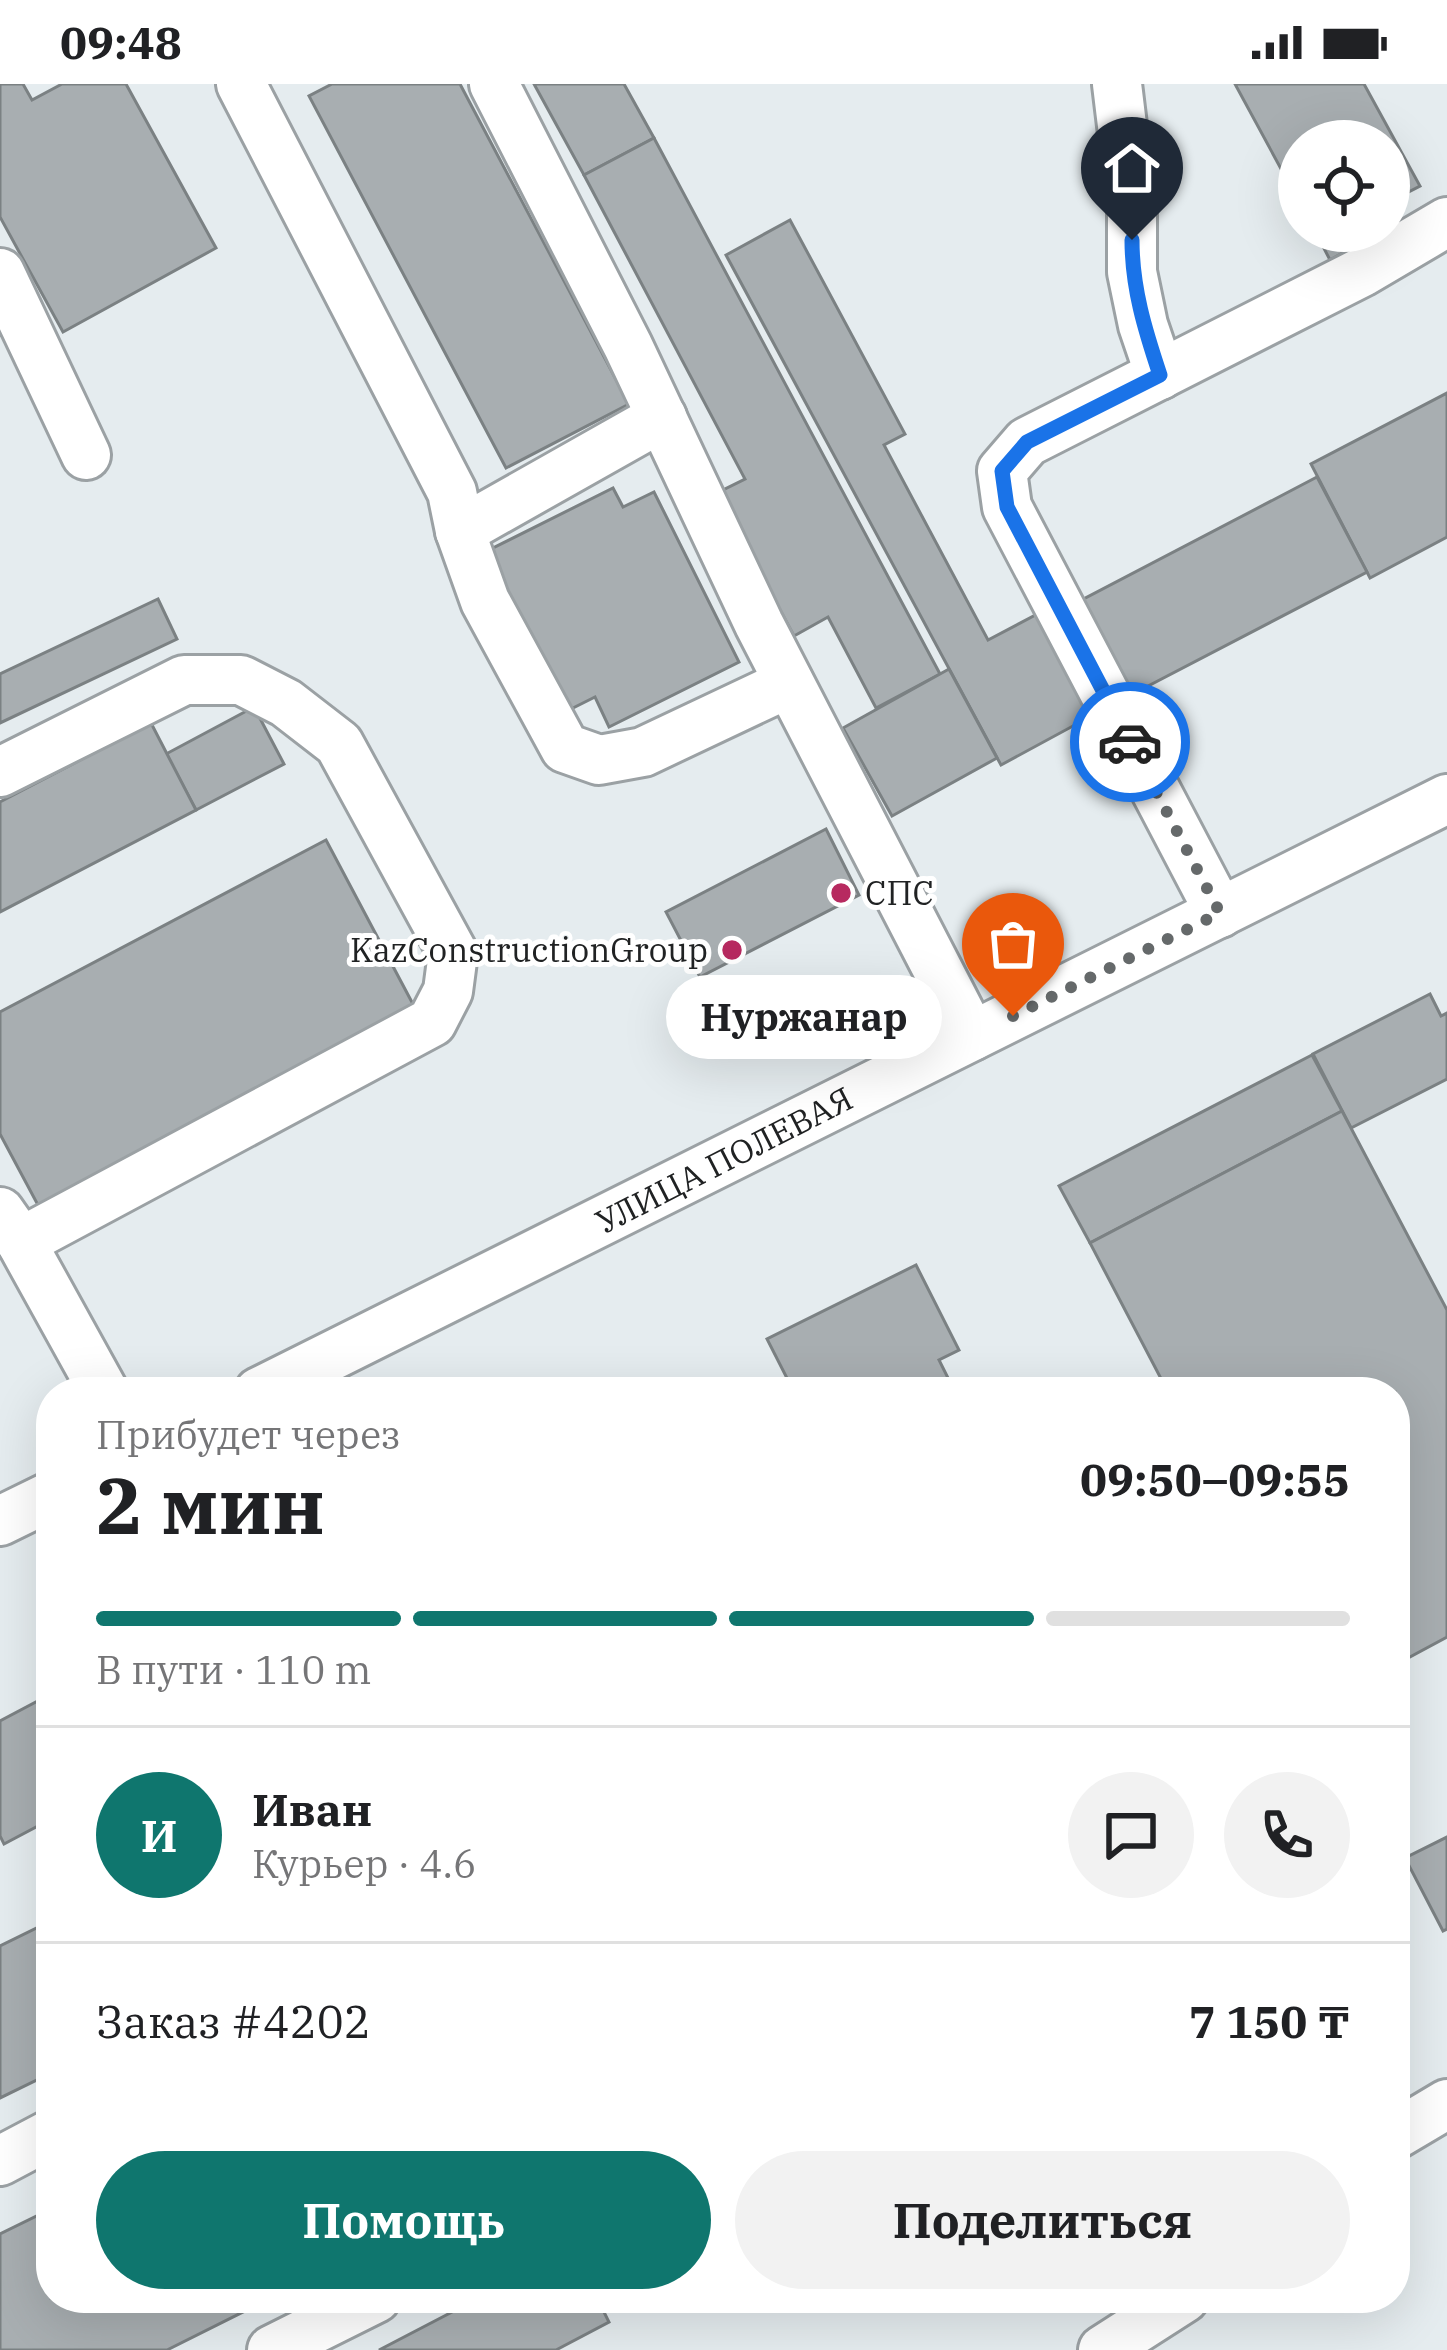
<!DOCTYPE html>
<html lang="ru">
<head>
<meta charset="utf-8">
<style>
  body { margin:0; font-family:"IBM Plex Serif",serif; background:#f2f2f2; color:#202124; height:100vh; display:flex; flex-direction:column; font-size:45px; white-space:nowrap }
  * { box-sizing:border-box; margin:0 }
  p { font-size:39px; color:#757577 }
  .icon { flex:none; width:66px; height:66px; fill:none; stroke:currentColor; stroke-width:2; stroke-linecap:round; stroke-linejoin:round }
  .map { position:relative; flex:1; overflow:hidden }
  .details { position:absolute; left:36px; top:1293px; width:1374px; height:936px; display:flex; flex-direction:column; background:#fff; border-radius:48px; box-shadow:0 12px 48px #0002 }
  .details>* { flex:none }
  .tools { position:absolute; left:1278px; top:36px; display:grid; gap:24px }
  .tools a { display:grid; place-items:center; width:132px; height:132px; border-radius:50%; background:#fff; box-shadow:0 12px 48px #0002; font-size:60px }
  .pin { position:absolute; display:grid; place-items:center; width:102px; height:102px; color:#fff; margin:-123px -51px; border-radius:50% 50% 50% 0; rotate:-45deg; box-shadow:0 0 12px #0007 }
  .pin .icon { rotate:45deg }
  .courier { position:absolute; display:grid; place-items:center; width:120px; height:120px; margin:-60px; border:9px solid #1a73e8; border-radius:50%; background:#fff; color:#222; box-shadow:0 3px 15px #0007 }
  .bubble { position:absolute; height:84px; border-radius:42px; background:#fff; box-shadow:0 12px 48px #0002; font-size:39px; font-weight:700; line-height:84px; text-align:center }
  .overview em { font-style:normal; font-weight:700 }
  .overview div { display:flex; flex-direction:column-reverse }
  .overview { display:flex; align-items:center; justify-content:space-between; height:204px; padding:0 60px }
  h1 { font-size:78px; font-weight:700; line-height:90px }
  .bar { display:grid; grid-template-columns:repeat(4,1fr); gap:18px 12px; align-content:center; height:144px; padding:0 60px }
  .bar i { height:15px; border-radius:9px; background:#e0e0e0 }
  .bar .current { background:#0f766e }
  .bar p { grid-column:span 4 }
  .line { display:flex; align-items:center; gap:30px; padding:0 60px; border-top:3px solid #e0e0e0 }
  .line div { flex:1 }
  .round { display:grid; place-items:center; flex:none; width:126px; height:126px; border-radius:63px; background:#f2f2f2 }
  .button { display:flex; gap:24px; margin-top:auto; padding:24px 60px }
  .button a { flex:1; height:138px; border-radius:72px; background:#0f766e; color:#fff; font-size:48px; font-weight:700; line-height:138px; text-align:center }
  .button a+a { background:#f2f2f2; color:#202124 }
  .status { display:flex; justify-content:space-between; align-items:center; height:84px; padding:0 60px; background:#fff; direction:ltr }
  .status svg { height:33px; fill:currentColor }
  .map>svg:first-child { display:block }
</style>
</head>
<body>
<div class="status"><b>09:48</b><svg viewBox="0 0 49 12"><path d="M0 12V9h3v3zM5 12V6h3v6zM10 12V3h3v9zM15 12V0h3v12zM26 1h20v11H26zM47 4h2v5h-2z"/></svg></div>
<div class="map">
<svg width="1447" height="2266" viewBox="0 0 1447 2266">
  <rect width="100%" height="100%" fill="#e5ecef"/>
  <g fill="#a8aeb1" stroke="#7b8183" stroke-width="3">
    <path d="M0,0h23l9,16 30,-16h64l90,164 -153,84 -63,-115z"/>
    <path d="M332,0h128l169,320 -123,64 -197,-372z"/>
    <path d="M534,0h90l30,54 -70,37z"/>
    <path d="M1235,0h129l56,102 -31,16v-61h-90v61z"/>
    <path d="M654,54l286,536 -64,34 -48,-91 -34,19 -77,-143 28,-14 -161,-304z"/>
    <path d="M790,136l115,214 -21,11 104,195 55,-29 54,102 -96,52 -275,-510z"/>
    <path d="M1315,147h51l4,7 -40,22z"/>
    <path d="M1447,309v144l-77,41 -59,-114z"/>
    <path d="M1317,393l50,95 -242,126 -49,-95z"/>
    <path d="M613,404l10,19 31,-15 85,170 -130,65 -14,-30 -34,17 -80,-160z"/>
    <path d="M158,515l19,40 -177,84v-49z"/>
    <path d="M949,585l48,89 -105,58 -49,-88z"/>
    <path d="M254,623l30,57 -88,46 -30,-56z"/>
    <path d="M151,639l45,87 -196,102v-110z"/>
    <path d="M826,745l33,66 -159,82 -34,-65z"/>
    <path d="M326,756l89,168 -376,199 -39,-73v-122z"/>
    <path d="M1430,910l11,22 6,-3v66l-96,49 -38,-74z"/>
    <path d="M1312,971l30,56 -252,132 -31,-57z"/>
    <path d="M1342,1027l105,199v327l-52,28v-273h-227l-78,-149z"/>
    <path d="M916,1181l43,85 -20,10 16,32h-161l-27,-53z"/>
    <path d="M51,1610v125l-47,25 -4,-8v-115z"/>
    <path d="M1447,1753v92l-4,2 -38,-73z"/>
    <path d="M51,1837v152l-51,25v-152z"/>
    <path d="M51,2125v89h220l-104,52h-167v-116z"/>
    <path d="M479,2214h118l12,24 -53,28h-177z"/>
  </g>
  <g fill="none" stroke-linecap="round" stroke-linejoin="round">
    <g stroke="#9ba1a4" stroke-width="54">
      <g id="minor">
        <path d="M241,0l211,408 8,39 25,70 80,147 34,12 44,-8 146,-69"/>
        <path d="M494,0l134,262 131,278 213,412"/>
        <path d="M1117,0l15,124v64l11,53 17,50"/>
        <path d="M0,189l86,182"/>
        <path d="M460,447l202,-114"/>
        <path d="M0,688l184,-92h57l45,23 53,41 114,209 -5,38 -16,31 -411,220"/>
        <path d="M1220,829l-213,-406 -5,-36 25,-29 335,-170 85,-50"/>
        <path d="M0,1128l21,30 83,150"/>
        <path d="M259,1308l1188,-593"/>
        <path d="M0,1437l51,-25"/>
        <path d="M1395,2051l52,-31"/>
        <path d="M0,2077l51,-27"/>
        <path d="M272,2266l104,-52"/>
        <path d="M1103,2266l81,-52"/>
      </g>
    </g>
    <use href="#minor" stroke="#fff" stroke-width="48"/>
  </g>
  <g fill="none" stroke-linecap="round" stroke-linejoin="round">
    <path stroke="#65696a" stroke-width="12" stroke-dasharray="0 21.6" d="M1013,932l207,-103 -90,-171"/>
    <path stroke="#1a73e8" stroke-width="15" d="M1130,658l-123,-235 -5,-36 25,-29 133,-67c-15,-45 -28,-87 -28,-135"/>
  </g>
  <g fill="#b72a60" stroke="#fff" stroke-width="4.5">
    <circle cx="841" cy="809" r="12"/>
    <circle cx="732" cy="866" r="12"/>
  </g>
  <g text-anchor="middle" stroke-width="10" stroke-linejoin="round" paint-order="stroke">
    <g font-size="33" fill="#202223" stroke="#fff" text-anchor="start">
      <text x="865" y="821">СПС</text>
      <text x="708" y="878" text-anchor="end">KazConstructionGroup</text>
    </g>
    <g font-size="33" fill="#202223" stroke="#fff">
      <text transform="translate(724 1076) rotate(-27)" y="12">УЛИЦА ПОЛЕВАЯ</text>
    </g>
  </g>
</svg>
<div class="tools">
<a><svg class="icon" aria-label="locate" viewBox="0 0 24 24"><circle cx="12" cy="12" r="6"/><path d="M12 2v4M12 18v4M2 12h4M18 12h4"/></svg></a>
</div>
<div class="pin" style="left:1013px;top:932px;background:#ea580c"><svg class="icon" aria-label="bag" viewBox="0 0 24 24"><path d="M5 8h14l-1 12H6zM9 8a3 3 0 0 1 6 0"/></svg></div>
<div class="pin" style="left:1132px;top:156px;background:#1f2937"><svg class="icon" aria-label="home" viewBox="0 0 24 24"><path d="M3 11l9-7 9 7M6 9v11h12V9"/></svg></div>
<div class="courier" style="left:1130px;top:658px"><svg class="icon" aria-label="car" viewBox="0 0 24 24"><path d="M5 17H2v-5l4-1 3-4h7l3 4 3 1v5h-3M9 17h6M6 11h13"/><circle cx="7" cy="17" r="2"/><circle cx="17" cy="17" r="2"/></svg></div>
<div class="bubble" style="left:666px;top:891px;width:276px">Нуржанар</div>
<section class="details">
<div class="overview"><div><h1>2 мин</h1><p>Прибудет через</p></div><em>09:50–09:55</em></div>
<div class="bar"><i class="current"></i><i class="current"></i><i class="current"></i><i></i><p>В пути · 110 m</p></div>
<div class="line" style="height:216px"><b class="round" style="background:#0f766e;color:#fff">И</b><div><b>Иван</b><p>Курьер · 4.6</p></div><a class="round"><svg class="icon" aria-label="chat" viewBox="0 0 24 24"><path d="M4 5h16v11H9l-5 4z"/></svg></a><a class="round"><svg class="icon" aria-label="phone" viewBox="0 0 24 24"><path d="M5 4h4l2 5-3 2q2 4 5 5l2-3 5 2v4C11 20 4 13 5 4z"/></svg></a></div>
<div class="line" style="height:156px"><div>Заказ #4202</div><b>7 150 ₸</b></div>
<div class="button"><a>Помощь</a><a>Поделиться</a></div>
</section>
</div>
</body>
</html>
